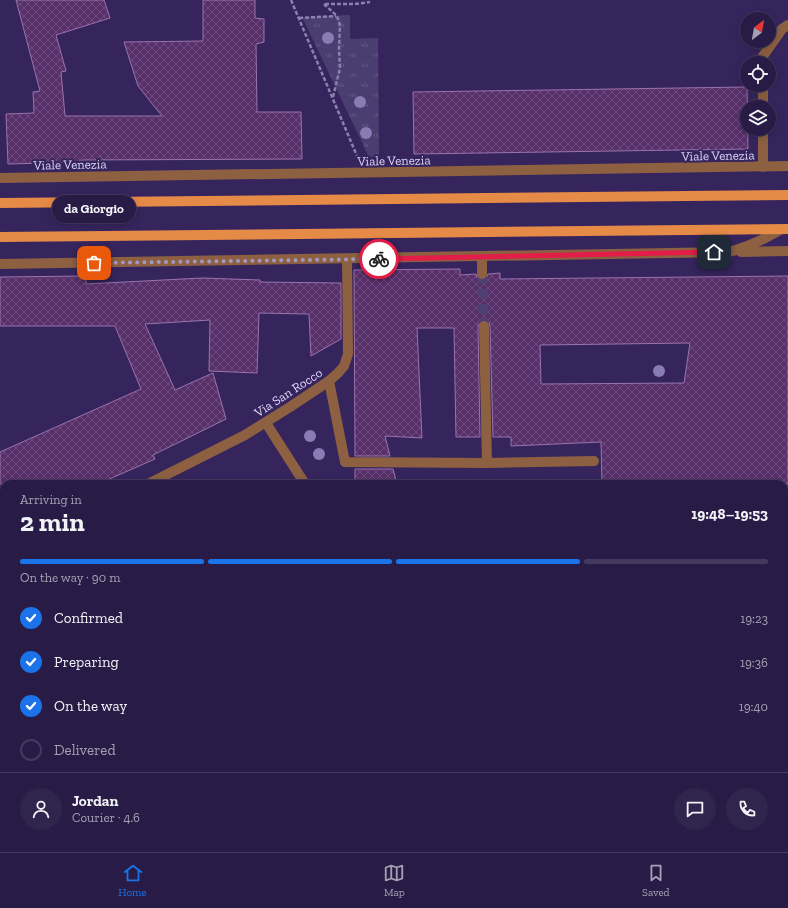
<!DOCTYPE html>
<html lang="en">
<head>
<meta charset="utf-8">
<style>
  body { margin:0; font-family:"Zilla Slab",serif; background:#30254d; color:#f1f3f6; height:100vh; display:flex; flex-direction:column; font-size:15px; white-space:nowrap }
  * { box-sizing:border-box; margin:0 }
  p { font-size:13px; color:#a5a1b3 }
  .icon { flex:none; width:22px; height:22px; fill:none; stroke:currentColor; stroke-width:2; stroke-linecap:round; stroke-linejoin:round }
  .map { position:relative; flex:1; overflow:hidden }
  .side { position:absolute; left:0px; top:480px; width:788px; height:372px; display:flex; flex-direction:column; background:#281c46; border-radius:12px 12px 0 0; box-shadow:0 2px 10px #0003,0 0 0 1px #443a5f }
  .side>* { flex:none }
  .needle { width:26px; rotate:31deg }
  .tools { position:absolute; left:740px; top:12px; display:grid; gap:8px }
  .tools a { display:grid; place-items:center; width:36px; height:36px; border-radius:50%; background:#281c46; box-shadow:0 2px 10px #0003,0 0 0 1px #443a5f; font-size:20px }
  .pin { position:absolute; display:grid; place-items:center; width:34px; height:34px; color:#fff; margin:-17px; border-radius:8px; box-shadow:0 2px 6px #0006 }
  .courier { position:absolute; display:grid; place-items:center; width:40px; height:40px; margin:-20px; border:3px solid #e11d48; border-radius:50%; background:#fff; color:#222; box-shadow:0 1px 5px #0007 }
  .bubble { position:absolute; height:28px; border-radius:14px; background:#281c46; box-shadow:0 2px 10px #0003,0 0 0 1px #443a5f; font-size:13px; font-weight:700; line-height:28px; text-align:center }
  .headline em { font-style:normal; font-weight:700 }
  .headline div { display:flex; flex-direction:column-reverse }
  .headline { display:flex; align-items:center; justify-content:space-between; height:68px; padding:0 20px }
  h1 { font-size:26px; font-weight:700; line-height:30px }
  .bar { display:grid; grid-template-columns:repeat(4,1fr); gap:6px 4px; align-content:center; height:48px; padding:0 20px }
  .bar i { height:5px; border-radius:3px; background:#443a5f }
  .bar .selected { background:#1a73e8 }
  .bar p { grid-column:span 4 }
  .line { display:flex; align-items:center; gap:10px; padding:0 20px; border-top:1px solid #443a5f }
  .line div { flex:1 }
  .round { display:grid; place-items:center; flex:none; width:42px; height:42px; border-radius:21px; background:#30254d }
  ol { padding:0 20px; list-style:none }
  li { display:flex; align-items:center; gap:12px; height:44px }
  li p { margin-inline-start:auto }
  li .icon { padding:4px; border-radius:50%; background:#1a73e8; color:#fff; stroke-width:4 }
  li:last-child { color:#a5a1b3 }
  li i { width:22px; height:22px; border:2px solid #443a5f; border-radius:50% }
  .tab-bar { display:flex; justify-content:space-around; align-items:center; height:56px; border-top:1px solid #443a5f; background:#281c46; font-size:11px; color:#a5a1b3 }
  .tab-bar a { display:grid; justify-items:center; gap:2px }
  .tab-bar .selected { color:#1a73e8 }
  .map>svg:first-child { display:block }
</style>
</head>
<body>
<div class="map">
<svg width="788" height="852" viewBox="0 0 788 852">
  <defs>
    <pattern id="grass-tufts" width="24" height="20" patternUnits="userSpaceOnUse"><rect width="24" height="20" fill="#4a3d6f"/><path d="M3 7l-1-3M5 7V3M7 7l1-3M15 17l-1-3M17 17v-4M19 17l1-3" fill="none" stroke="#645884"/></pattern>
    <pattern id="building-cross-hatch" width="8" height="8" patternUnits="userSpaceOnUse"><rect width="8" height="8" fill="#572f69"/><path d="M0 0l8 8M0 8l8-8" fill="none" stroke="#6f4c7f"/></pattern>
  </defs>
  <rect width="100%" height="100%" fill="#36255d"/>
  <path fill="url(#grass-tufts)" d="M350,15v24l28,-1 1,118 -10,1 -67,-140z"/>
  <g fill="url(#building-cross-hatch)" stroke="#9a73ad" fill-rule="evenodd">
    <path d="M16,0h88l6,18 -54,17 10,36 -5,1 4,44h97l-24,-30 -14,-44 79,-1v-41h52v18l9,1v23l-8,2 1,68h44l1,47 -220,1v2l-74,2 -2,-50 28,-1 -1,-21 7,-1z"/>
    <path d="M747,87l1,62 -334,5 -1,-62z"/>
    <path d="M460,269v6l16,-1 1,4 5,2 4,-1 2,-5 12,-1v6l288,-3v208h-186l-1,-42 -90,4v-9h-18l-3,-111 -1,-4 -5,-2 -4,1 -2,5 2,111h-24l-2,-109h-37l5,110 -37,-2 5,20h-35l-1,-186zM690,343l-6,40 -143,1 -1,-39z"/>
    <path d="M86,276v8l116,-6 58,2v2l81,1v56l-30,17 -2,-42 -50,-1 -2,60 -48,-2 1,-51 -65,4 30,66 38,-17 13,46 -73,36 2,4 -57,25h-98v-32l141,-63 -26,-63h-115v-49z"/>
    <path d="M355,469h38l4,15h-42z"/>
  </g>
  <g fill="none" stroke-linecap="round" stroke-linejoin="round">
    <path stroke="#4f4074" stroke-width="10" stroke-dasharray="10 5" stroke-linecap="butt" d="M482,274l2,52"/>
    <g stroke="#8c81ae" stroke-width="2.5" stroke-dasharray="4 2" stroke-linecap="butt">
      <path d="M291,0l66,156"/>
      <path d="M324,4l13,12 3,9 -1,25 1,18 -7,29"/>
      <path d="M325,4h30l15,-2"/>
      <path d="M299,18l37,-2"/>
    </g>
    <g stroke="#8d6042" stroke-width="10">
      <path d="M763,63v-7l19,-27 6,-4"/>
      <path d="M763,85v22"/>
      <path d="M763,129v38"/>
      <path d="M0,178l788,-12"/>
      <path d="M741,252l47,-1"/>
      <path d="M482,257v17"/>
      <path d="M0,264l729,-12c19,-5 34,-12 51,-22"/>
      <path d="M484,326l3,137"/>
      <path d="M329,381l16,81 142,1 107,-2"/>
      <path d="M266,423l39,61"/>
      <path d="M148,484l97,-49 45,-28 39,-26 9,-8 6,-7 4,-12 -1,-95"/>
      <path d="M0,550l4,-2"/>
    </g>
    <g stroke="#e68a47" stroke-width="10">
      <path d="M0,203l788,-8"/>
      <path d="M0,237l788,-8"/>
    </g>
  </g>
  <g fill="#897bb3">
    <circle cx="328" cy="38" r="6"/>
    <circle cx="360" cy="102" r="6"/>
    <circle cx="366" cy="133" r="6"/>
    <circle cx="659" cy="371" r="6"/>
    <circle cx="310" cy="436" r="6"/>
    <circle cx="319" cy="454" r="6"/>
  </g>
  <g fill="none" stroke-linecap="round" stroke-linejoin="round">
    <path stroke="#a398c2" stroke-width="4" stroke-dasharray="0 7.2" d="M94,263l285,-4"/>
    <path stroke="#e11d48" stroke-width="5" d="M379,259l335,-7"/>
  </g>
  <g text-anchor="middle" stroke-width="4" stroke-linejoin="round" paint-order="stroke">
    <g font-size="13" fill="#ddd6f9" stroke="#36255d">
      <text transform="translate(718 155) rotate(-1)" y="5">Viale Venezia</text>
      <text transform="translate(394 160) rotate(-1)" y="5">Viale Venezia</text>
      <text transform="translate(70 164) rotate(-1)" y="5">Viale Venezia</text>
      <text transform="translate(288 392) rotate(-33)" y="5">Via San Rocco</text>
    </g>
  </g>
</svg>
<div class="tools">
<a><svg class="needle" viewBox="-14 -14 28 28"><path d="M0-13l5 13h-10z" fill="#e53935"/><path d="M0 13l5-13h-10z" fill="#a5a1b3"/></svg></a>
<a><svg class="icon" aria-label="locate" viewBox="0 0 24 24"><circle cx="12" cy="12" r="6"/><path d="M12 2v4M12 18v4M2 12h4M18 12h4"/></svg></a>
<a><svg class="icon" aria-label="layers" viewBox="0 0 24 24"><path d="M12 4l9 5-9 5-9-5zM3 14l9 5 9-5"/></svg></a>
</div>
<div class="pin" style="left:94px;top:263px;background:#ea580c"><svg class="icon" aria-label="bag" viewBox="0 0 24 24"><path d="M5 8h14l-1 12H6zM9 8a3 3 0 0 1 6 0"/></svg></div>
<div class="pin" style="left:714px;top:252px;background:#1f2937"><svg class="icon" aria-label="home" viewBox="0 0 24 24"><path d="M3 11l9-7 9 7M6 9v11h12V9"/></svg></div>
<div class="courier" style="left:379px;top:259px"><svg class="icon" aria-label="bike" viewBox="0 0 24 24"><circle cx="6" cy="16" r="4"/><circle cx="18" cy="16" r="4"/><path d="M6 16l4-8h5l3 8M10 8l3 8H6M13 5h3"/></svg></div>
<div class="bubble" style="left:52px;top:195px;width:84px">da Giorgio</div>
<section class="side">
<div class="headline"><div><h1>2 min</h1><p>Arriving in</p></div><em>19:48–19:53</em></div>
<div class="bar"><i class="selected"></i><i class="selected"></i><i class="selected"></i><i></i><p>On the way · 90 m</p></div>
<ol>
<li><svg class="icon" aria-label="check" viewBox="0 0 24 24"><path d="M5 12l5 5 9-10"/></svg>Confirmed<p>19:23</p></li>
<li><svg class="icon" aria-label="check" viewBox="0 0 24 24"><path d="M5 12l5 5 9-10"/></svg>Preparing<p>19:36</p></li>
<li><svg class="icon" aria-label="check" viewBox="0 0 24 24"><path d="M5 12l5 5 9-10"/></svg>On the way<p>19:40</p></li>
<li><i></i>Delivered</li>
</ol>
<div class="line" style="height:72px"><a class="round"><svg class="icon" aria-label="person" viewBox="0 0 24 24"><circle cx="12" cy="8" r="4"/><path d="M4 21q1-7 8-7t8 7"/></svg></a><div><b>Jordan</b><p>Courier · 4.6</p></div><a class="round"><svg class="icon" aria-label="chat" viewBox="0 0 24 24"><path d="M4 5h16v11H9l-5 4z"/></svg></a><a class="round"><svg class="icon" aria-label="phone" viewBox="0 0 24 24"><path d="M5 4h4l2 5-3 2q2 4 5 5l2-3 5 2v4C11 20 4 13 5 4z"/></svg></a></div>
</section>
</div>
<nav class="tab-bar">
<a class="selected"><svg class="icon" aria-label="home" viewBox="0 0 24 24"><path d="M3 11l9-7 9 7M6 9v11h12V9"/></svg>Home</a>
<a><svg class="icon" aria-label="map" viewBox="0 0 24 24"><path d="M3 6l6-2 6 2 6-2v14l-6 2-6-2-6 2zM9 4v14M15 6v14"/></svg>Map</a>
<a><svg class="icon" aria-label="saved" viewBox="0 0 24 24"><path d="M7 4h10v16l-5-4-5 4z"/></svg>Saved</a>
</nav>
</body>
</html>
